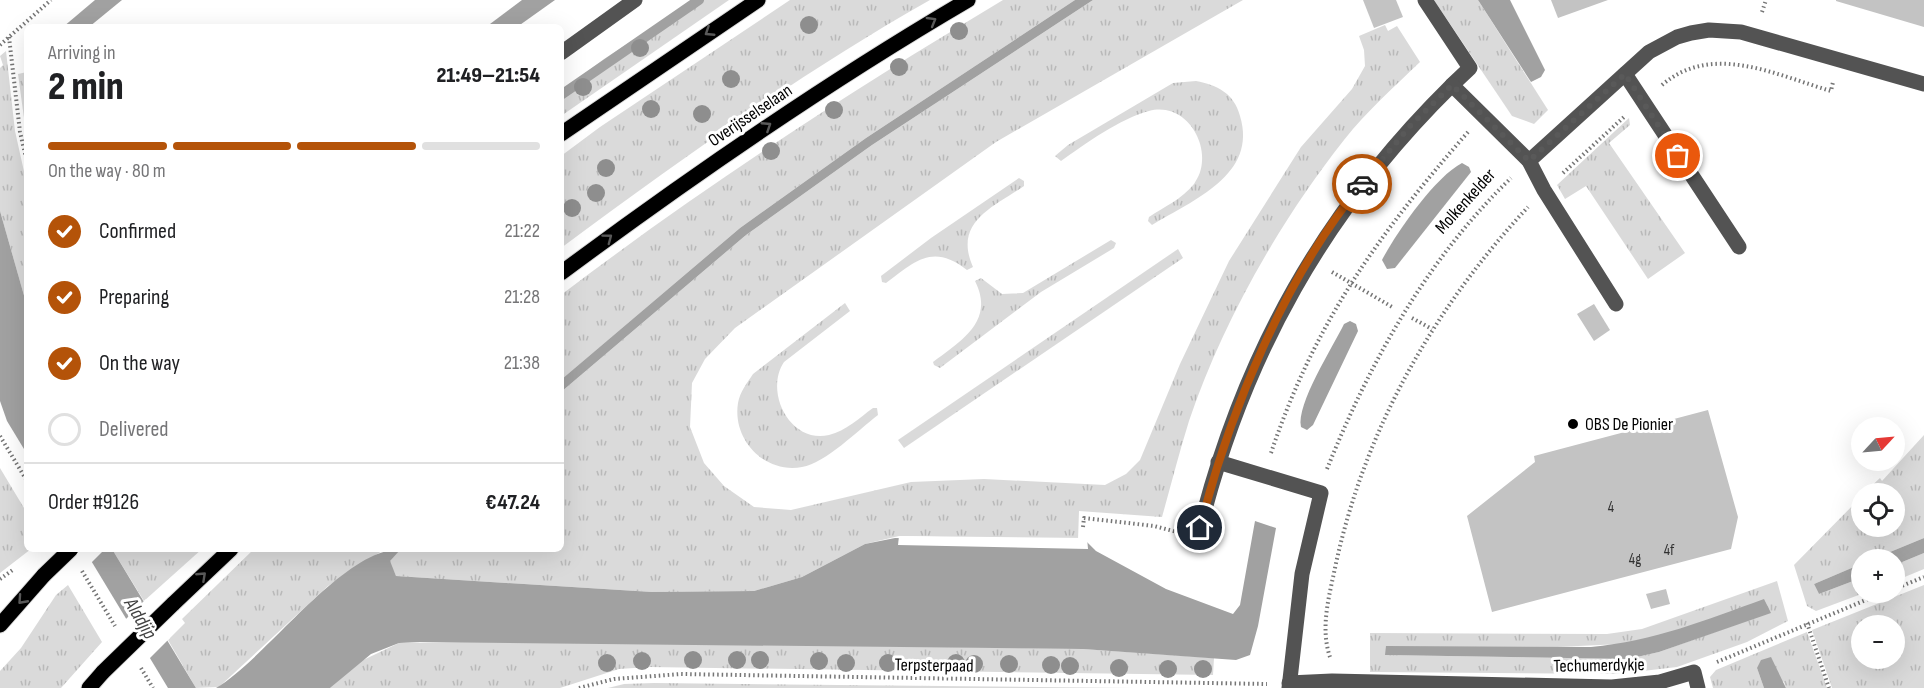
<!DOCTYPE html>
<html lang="en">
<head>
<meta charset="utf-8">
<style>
  body { margin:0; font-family:"Sofia Sans Condensed",sans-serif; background:#f2f2f2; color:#202124; height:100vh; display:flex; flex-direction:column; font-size:22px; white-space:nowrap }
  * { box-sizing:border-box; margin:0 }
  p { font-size:20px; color:#757577 }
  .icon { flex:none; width:33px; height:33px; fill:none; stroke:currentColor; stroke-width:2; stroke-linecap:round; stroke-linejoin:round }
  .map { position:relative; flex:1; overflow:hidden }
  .panel { position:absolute; left:24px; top:24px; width:540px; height:528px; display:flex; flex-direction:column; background:#fff; border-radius:9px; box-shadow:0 6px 24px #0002 }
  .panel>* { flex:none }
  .needle { width:39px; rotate:64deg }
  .tools { position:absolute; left:1851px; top:417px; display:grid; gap:12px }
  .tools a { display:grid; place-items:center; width:54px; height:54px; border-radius:50%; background:#fff; box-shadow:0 6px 24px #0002; font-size:30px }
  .pin { position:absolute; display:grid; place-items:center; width:51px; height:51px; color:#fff; margin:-26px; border:3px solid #fff; border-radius:50%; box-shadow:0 2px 6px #0007 }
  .courier { position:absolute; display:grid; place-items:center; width:60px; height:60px; margin:-30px; border:4px solid #b45309; border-radius:50%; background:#fff; color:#222; box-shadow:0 2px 8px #0007 }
  .overview em { font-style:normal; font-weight:800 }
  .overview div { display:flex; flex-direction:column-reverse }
  .overview { display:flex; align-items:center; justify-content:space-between; height:102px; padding:0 24px }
  h1 { font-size:39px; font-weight:800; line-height:45px }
  .bar { display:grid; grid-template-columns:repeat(4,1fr); gap:9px 6px; align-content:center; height:72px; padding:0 24px }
  .bar i { height:8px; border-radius:4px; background:#e0e0e0 }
  .bar .on { background:#b45309 }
  .bar p { grid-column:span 4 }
  .line { display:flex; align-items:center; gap:15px; padding:0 24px; border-top:2px solid #e0e0e0 }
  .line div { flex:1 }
  ol { padding:0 24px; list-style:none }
  li { display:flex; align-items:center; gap:18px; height:66px }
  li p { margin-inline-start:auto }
  li .icon { padding:6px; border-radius:50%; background:#b45309; color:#fff; stroke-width:4 }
  li:last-child { color:#757577 }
  li i { width:33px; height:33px; border:3px solid #e0e0e0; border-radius:50% }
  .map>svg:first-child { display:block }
</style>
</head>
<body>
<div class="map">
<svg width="1924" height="688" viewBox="0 0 1924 688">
  <defs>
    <pattern id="grass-tufts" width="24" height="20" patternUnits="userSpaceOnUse" patternTransform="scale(1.5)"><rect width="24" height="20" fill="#dadada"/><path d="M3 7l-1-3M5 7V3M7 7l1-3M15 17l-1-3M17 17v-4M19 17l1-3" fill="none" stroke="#b9b9b9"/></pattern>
  </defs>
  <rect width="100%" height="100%" fill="#fff"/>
  <g fill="url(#grass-tufts)" fill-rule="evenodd">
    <path d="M695,0h34l-168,116v-25l43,-32z"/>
    <path d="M790,0h140c-129,73 -250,160 -369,248v-92l39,-29z"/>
    <path d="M1003,0h72l-209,138 -126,90 -179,152v-85c142,-108 290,-204 442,-295z"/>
    <path d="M1093,0h150l-247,142 -261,186 -30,31 -13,24 -2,44 14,36 20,23 30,21 37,3 120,-28 73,-3 121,6 21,-11 14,-14 40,-96 49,-103 72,-114 51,-58 13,-23 -1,-16 -5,-14 26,-11 3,6 9,-5 23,36c-26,25 -53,49 -76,78 -64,81 -122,183 -155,281 -10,32 -18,64 -27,96l-83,-6 -1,29 -179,-4 -34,8 -63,33 -48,14 -102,1 -256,-16 -7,-15 12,-12h160v-157l185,-157 126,-90z"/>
    <path d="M1434,0h44l70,110 -14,14 -22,-8z"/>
    <path d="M6,51l9,80 12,54v121l-27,-95v-143l3,-3 -3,-9z"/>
    <path d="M27,72v68l-9,-66z"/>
    <path d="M1196,81c21,4 38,12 44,35 18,59 -47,84 -88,109l-4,-4 1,-4c15,-10 33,-18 45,-33 23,-30 -5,-84 -45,-73 -28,7 -64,33 -88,50l-6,-5 13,-11 105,-62z"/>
    <path d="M1629,118l1,7 -21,18 76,110 -37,26 -62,-93 -21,13 -8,-14z"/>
    <path d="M1019,178l5,3v5c-31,21 -71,36 -51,81l-6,3c-34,-27 -52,-9 -81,13l-4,-1 -1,-6 50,-38z"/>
    <path d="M1111,240l5,3 -2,5 -73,44 -101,76 -6,-3 -1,-3c29,-22 62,-41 42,-81l6,-3 21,16 21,-1z"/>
    <path d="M1178,249l5,9 -279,190 -6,-8z"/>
    <path d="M845,303l5,8 -66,51c-20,30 6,82 45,73 17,-4 30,-17 44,-27h4l1,7c-20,15 -52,48 -76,52 -37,7 -70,-27 -64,-64 2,-11 9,-20 15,-29z"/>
    <path d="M1924,435v103l-51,21 -11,1 -1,4 -47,20 5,10 42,-16 1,14 2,1 -48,18 -9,-5 -13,-41 67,-68 1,29h32v-32l-30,-1 16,-15 2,3z"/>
    <path d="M0,468l27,45v36h4l-31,24z"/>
    <path d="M112,549h90l-58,52z"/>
    <path d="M254,549h131l-57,37 -109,101 -23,1 -28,-48 17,-17 -3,-4z"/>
    <path d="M1924,553v16l-29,12v-16z"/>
    <path d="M1777,581l11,40 -41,21 -70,25 -60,7 -247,-2v-39l237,1 35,-5zM1771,612l-112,40 -31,7 -243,-4 237,-11 30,-6 50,-16z"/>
    <path d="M68,585l34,57 -41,46h-61v-17l21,-23 35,-53z"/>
    <path d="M1924,585v103h-92l-20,-58zM1862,626h32v32h-32z"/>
    <path d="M1807,632l20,56h-41l-2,-6 -27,-14 7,20h-51l-3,-11 6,-7z"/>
    <path d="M535,641l548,8 131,9 -1,17 -564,-8 -30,2 -59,19h-230l29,-26 40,-19z"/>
    <path d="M654,683l479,5h-525l16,-4z"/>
  </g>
  <g fill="#a1a1a1">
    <path d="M95,0h27l-33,27h-26z"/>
    <path d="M522,0h33l-38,27h-31z"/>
    <path d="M1075,0h18l-221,145 -126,90 -185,157 1,-13 178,-151 126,-90z"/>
    <path d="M1478,0h32l35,70 -4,7 -10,5z"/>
    <path d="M1462,163l7,4 2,5 -76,96 -8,1 -5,-9c14,-27 53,-83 80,-97z"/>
    <path d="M0,211l27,95v148l-20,-33 -7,-20z"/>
    <path d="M1350,321l6,3 2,7 -45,94 -6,5 -6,-3c-5,-23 32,-80 43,-103z"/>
    <path d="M1255,521l21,7 -18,98 -8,29 -14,5 -153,-11 -663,-7 -21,1 -28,11 -41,34h-114c51,-30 126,-139 185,-139l-11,12 6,15 256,16 102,-1 48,-14 63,-33 30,-6 191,3 10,10 70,38 67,25 7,-9z"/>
    <path d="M1924,538v15l-29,12 -1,-5 -21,-1z"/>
    <path d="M84,549h28l84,139h-28z"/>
    <path d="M1861,564v14l-42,16 -5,-10z"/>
    <path d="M1764,599l7,14 -112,39 -31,7 -243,-4 1,-9 205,1c63,-6 115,-27 173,-48z"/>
    <path d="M1771,657l15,31h-22l-7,-20 4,-8z"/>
  </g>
  <g fill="#fff">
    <path d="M899,536l188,2 1,11 -190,-4z"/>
    <path d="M81,549h24l-15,15z"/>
    <path d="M146,599l24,39 -22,22 -24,-39z"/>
  </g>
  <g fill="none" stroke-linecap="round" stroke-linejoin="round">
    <path stroke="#a1a1a1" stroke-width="10" d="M561,95l138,-95"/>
  </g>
  <g fill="#c3c3c3">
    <path d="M1363,0h33l7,17 -29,11z"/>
    <path d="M1551,0h57l-50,18z"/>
    <path d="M1836,0h88v27l-88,-26z"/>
    <path d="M1594,304l16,26 -16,11 -17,-27z"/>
    <path d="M1708,410l30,107 -7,32 -239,63 -25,-96 68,-54 -1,-6z"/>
    <path d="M1666,589l4,15 -19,5 -5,-15z"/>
  </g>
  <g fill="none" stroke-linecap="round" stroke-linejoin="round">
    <g stroke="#dbdbdb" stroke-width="17">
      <g id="major">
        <path d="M561,134l197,-134"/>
        <path d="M561,273c132,-98 265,-190 407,-273"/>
        <path d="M173,604l58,-55"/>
        <path d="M0,625l44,-50"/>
        <path d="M89,688l14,-16"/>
      </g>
    </g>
    <g stroke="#757575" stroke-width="4" stroke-dasharray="1.5 3" stroke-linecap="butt">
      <path d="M1762,12l4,-12"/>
      <path d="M9,37l11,95 7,30"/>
      <path d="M0,45l51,-45"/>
      <path d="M1662,85c50,-43 114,-10 169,6l2,-9"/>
      <path d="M1563,173l61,-56"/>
      <path d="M1332,272l62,36"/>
      <path d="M1412,318l20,11"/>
      <path d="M0,436l27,45"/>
      <path d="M1271,453c44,-131 107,-218 197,-321"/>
      <path d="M1327,469c43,-107 100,-210 184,-291"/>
      <path d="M1083,527l1,-9 70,8 23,6"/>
      <path d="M82,571l33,55"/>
      <path d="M0,579l14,-10"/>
      <path d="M1894,589l30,-12"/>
      <path d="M1807,623l22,65"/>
      <path d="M1330,657c-10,-29 -1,-60 5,-89 29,-137 98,-259 193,-361"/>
      <path d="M1717,662l168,-70"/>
      <path d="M141,668l12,20"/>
      <path d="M579,688l35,-9 67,-5 586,10"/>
    </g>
    <g stroke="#535353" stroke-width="15">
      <path d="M1425,0l45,68 -18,17"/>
      <path d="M561,53l74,-53"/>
      <path d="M1625,74l114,173"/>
      <path d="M1529,161l120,-109 28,-15 14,-4 18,-3 32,2 183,52"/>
      <path d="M1218,462l103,31 -19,81 -13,114"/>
      <path d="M1200,528c44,-174 124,-317 252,-443l77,76 15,29 72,114"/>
      <path d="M1289,683l43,-2 280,6 48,-5 34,-10 4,16"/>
    </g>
    <use href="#major" stroke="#000" stroke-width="15"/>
    <g stroke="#dbdbdb" stroke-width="17" stroke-linecap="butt">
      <g id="major-bridge">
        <path d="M44,575l27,-26"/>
        <path d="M103,672l70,-68"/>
      </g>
    </g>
    <use href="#major-bridge" stroke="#000" stroke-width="15"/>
  </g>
  <g fill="#8e8e8e">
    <circle cx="809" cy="25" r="9"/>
    <circle cx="959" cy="31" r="9"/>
    <circle cx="640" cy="48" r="9"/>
    <circle cx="899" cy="67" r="9"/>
    <circle cx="731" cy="79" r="9"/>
    <circle cx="583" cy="87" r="9"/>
    <circle cx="651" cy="109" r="9"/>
    <circle cx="834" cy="110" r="9"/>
    <circle cx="702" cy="114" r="9"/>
    <circle cx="771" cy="151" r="9"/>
    <circle cx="606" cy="168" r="9"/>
    <circle cx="596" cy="193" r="9"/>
    <circle cx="572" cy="208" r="9"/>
    <circle cx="693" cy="660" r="9"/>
    <circle cx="737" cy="660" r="9"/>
    <circle cx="760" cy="660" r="9"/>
    <circle cx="642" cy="661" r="9"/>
    <circle cx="819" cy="661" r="9"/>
    <circle cx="607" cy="663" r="9"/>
    <circle cx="846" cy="663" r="9"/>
    <circle cx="888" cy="663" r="9"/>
    <circle cx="956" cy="663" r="9"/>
    <circle cx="974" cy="664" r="9"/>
    <circle cx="1009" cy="664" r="9"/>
    <circle cx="1051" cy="665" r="9"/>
    <circle cx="1070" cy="666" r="9"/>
    <circle cx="1119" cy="668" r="9"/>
    <circle cx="1168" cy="669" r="9"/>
    <circle cx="1203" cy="669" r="9"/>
  </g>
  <defs><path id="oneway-chevron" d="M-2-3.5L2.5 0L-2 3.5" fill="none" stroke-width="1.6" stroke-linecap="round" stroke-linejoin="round" transform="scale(1.5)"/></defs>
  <g stroke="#595959">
    <use href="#oneway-chevron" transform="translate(932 21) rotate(-30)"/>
    <use href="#oneway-chevron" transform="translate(709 32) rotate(147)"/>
    <use href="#oneway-chevron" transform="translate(767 126) rotate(-33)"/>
    <use href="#oneway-chevron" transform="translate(608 238) rotate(-37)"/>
    <use href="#oneway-chevron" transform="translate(202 576) rotate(-43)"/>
    <use href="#oneway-chevron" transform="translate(22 600) rotate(132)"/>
  </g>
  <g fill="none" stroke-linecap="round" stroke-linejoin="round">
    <path stroke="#595959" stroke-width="6" stroke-dasharray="0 10.8" d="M1362,184l48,-58 42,-41 77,76 96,-87 53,82"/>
    <path stroke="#b45309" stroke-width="8" d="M1200,528c29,-115 85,-252 162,-344"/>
  </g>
  <circle fill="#000" stroke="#fff" stroke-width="2" cx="1573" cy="424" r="6"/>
  <g text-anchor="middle" stroke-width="6" stroke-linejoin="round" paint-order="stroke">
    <g font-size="15" fill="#313131">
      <text x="1611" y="512">4</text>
      <text x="1669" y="555">4f</text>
      <text x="1635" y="564">4g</text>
    </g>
    <g font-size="18" fill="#000" stroke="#fff">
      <text transform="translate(750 115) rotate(-34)" y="6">Overijsselselaan</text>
      <text transform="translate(1465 201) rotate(-48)" y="6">Molkenkelder</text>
      <text transform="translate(934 665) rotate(1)" y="6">Terpsterpaad</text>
      <text transform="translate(1599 665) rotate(-1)" y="6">Techumerdykje</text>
    </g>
    <g font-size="18" fill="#000" stroke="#fff" text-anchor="start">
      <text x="1585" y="430">OBS De Pionier</text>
    </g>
    <g font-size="20" font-style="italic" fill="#424242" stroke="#fff">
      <text transform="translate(141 618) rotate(59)" y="7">Alddjip</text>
    </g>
  </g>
</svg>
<div class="tools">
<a><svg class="needle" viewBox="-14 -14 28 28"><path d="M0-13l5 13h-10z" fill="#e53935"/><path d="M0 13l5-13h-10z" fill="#757577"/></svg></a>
<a><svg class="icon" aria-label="locate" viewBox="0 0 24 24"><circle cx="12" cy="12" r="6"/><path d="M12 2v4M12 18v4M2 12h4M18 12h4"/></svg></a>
<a>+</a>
<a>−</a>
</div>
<div class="pin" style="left:1678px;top:156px;background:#ea580c"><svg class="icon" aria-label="bag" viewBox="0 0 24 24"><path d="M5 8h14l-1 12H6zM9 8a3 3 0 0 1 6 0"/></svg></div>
<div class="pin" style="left:1200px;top:528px;background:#1f2937"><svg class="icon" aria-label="home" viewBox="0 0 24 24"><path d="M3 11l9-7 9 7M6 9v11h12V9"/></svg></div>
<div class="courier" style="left:1362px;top:184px"><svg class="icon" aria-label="car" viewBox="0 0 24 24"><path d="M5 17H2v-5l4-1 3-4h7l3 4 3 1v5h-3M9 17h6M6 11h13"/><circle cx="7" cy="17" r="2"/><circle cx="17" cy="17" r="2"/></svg></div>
<section class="panel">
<div class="overview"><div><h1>2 min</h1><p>Arriving in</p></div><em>21:49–21:54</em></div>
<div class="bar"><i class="on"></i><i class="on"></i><i class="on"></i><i></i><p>On the way · 80 m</p></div>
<ol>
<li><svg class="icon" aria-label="check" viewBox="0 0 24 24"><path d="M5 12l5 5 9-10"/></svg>Confirmed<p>21:22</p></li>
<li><svg class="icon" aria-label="check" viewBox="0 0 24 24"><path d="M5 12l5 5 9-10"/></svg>Preparing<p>21:28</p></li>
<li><svg class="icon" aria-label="check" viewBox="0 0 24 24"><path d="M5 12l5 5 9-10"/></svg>On the way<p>21:38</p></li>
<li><i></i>Delivered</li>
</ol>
<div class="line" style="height:78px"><div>Order #9126</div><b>€47.24</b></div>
</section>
</div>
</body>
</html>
